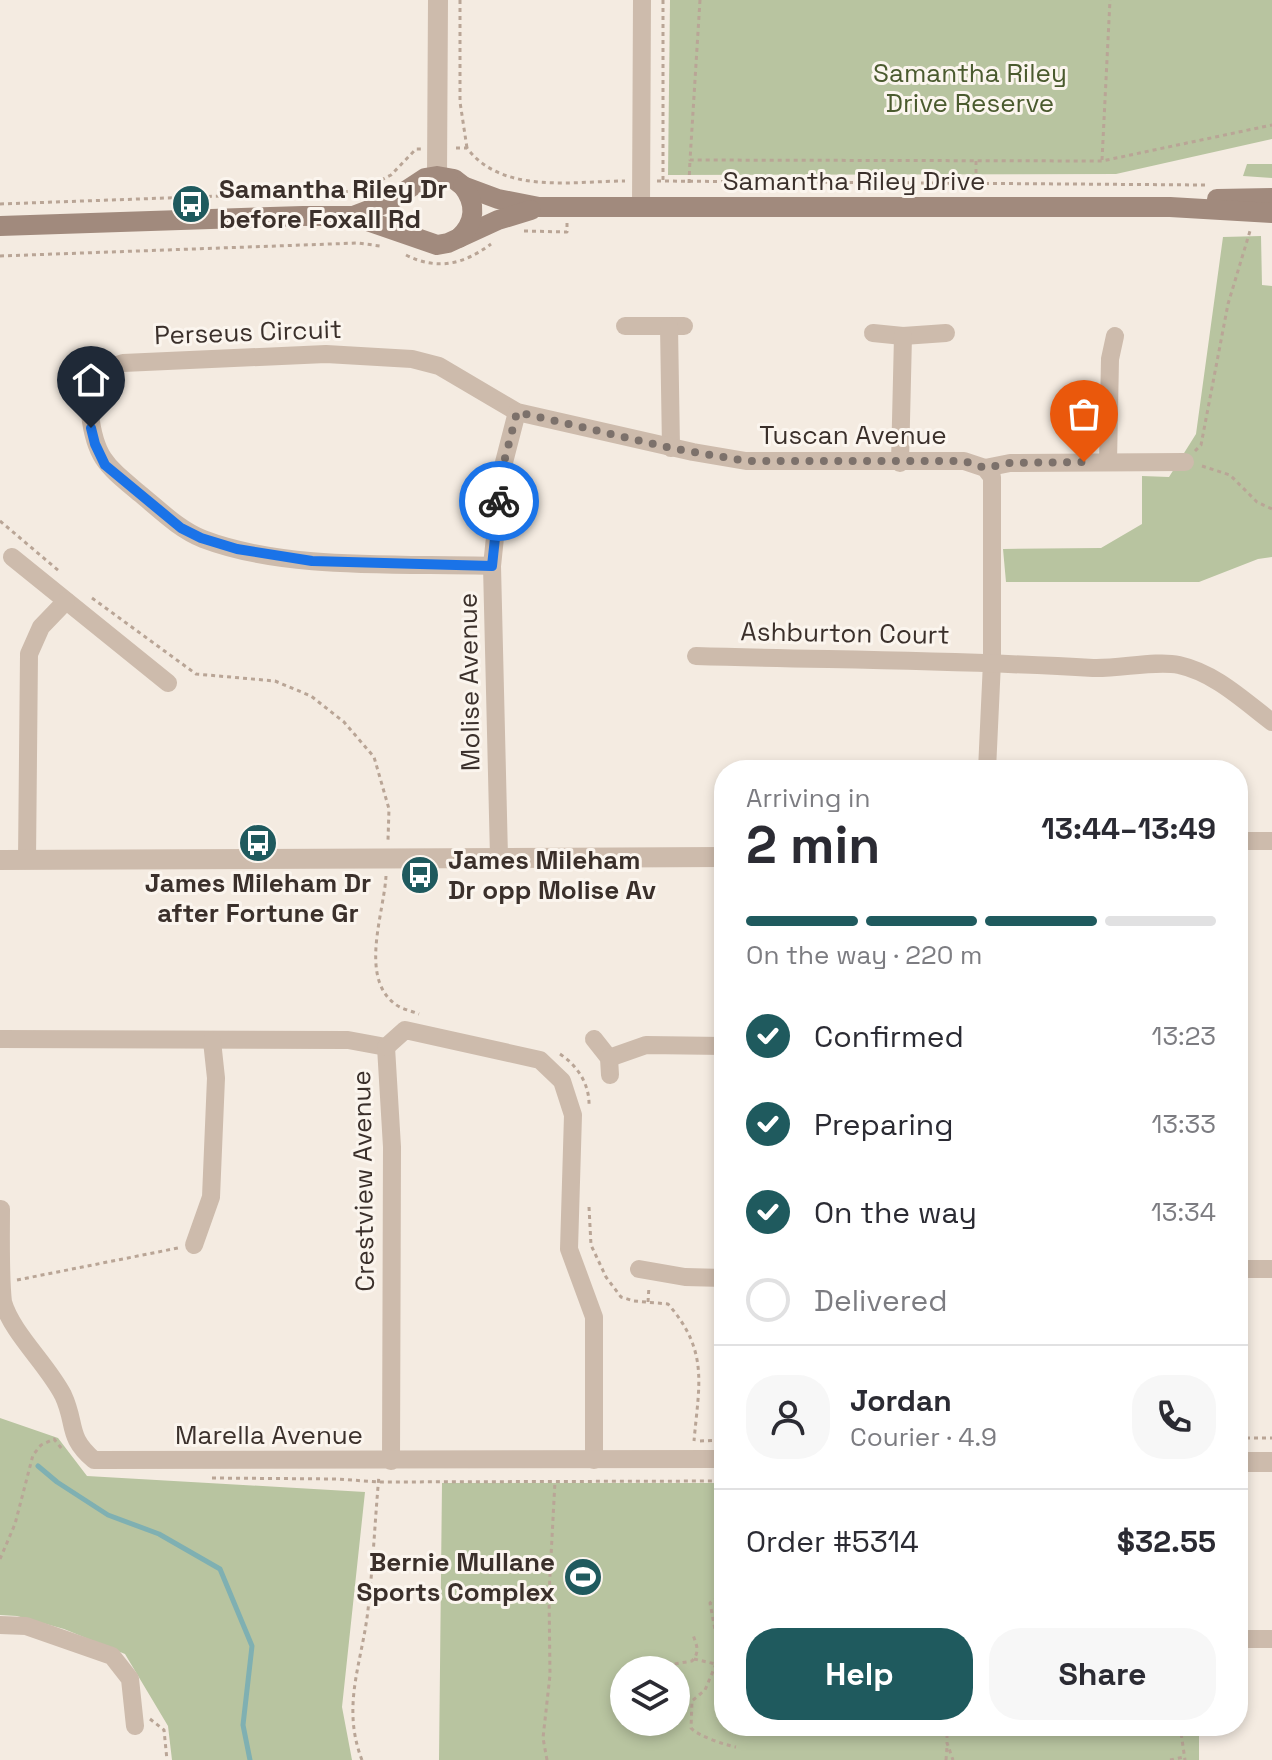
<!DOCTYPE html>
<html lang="en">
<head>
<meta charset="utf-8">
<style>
  body { margin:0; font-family:"Space Grotesk",sans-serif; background:#f7f7f7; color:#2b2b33; height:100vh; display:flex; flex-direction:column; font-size:30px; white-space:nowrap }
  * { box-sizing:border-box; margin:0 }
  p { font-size:26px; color:#7c7c81 }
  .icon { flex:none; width:44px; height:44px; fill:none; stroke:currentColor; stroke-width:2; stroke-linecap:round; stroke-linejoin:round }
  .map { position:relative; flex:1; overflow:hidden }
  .side { position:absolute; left:714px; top:760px; width:534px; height:976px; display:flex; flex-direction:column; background:#fff; border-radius:32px; box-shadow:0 4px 12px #0003 }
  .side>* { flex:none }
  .tools { position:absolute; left:610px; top:1656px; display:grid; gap:16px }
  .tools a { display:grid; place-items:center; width:80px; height:80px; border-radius:50%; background:#fff; box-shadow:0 4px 12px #0003; font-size:40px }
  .pin { position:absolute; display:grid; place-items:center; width:68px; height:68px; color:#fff; margin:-82px -34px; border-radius:50% 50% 50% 0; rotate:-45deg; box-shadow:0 0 8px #0007 }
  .pin .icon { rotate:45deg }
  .courier { position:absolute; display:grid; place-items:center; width:80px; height:80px; margin:-40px; border:6px solid #1a73e8; border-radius:50%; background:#fff; color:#222; box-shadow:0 2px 10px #0007 }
  .overview em { font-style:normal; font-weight:700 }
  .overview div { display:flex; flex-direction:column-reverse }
  .overview { display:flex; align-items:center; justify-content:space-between; height:136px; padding:0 32px }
  h1 { font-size:52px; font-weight:700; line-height:60px }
  .bar { display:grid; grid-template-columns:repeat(4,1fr); gap:12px 8px; align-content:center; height:96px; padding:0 32px }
  .bar i { height:10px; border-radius:6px; background:#e1e1e2 }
  .bar .selected { background:#1f5a5e }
  .bar p { grid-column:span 4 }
  .line { display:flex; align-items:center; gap:20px; padding:0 32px; border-top:2px solid #e1e1e2 }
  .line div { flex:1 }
  .round { display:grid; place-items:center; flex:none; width:84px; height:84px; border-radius:32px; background:#f7f7f7 }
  ol { padding:0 32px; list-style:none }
  li { display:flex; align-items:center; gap:24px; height:88px }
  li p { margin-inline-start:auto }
  li .icon { padding:8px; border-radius:50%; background:#1f5a5e; color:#fff; stroke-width:4 }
  li:last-child { color:#7c7c81 }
  li i { width:44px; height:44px; border:4px solid #e1e1e2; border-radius:50% }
  .action { display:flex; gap:16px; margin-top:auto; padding:16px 32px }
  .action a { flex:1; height:92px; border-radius:32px; background:#1f5a5e; color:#fff; font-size:32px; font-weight:700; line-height:92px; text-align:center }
  .action a+a { background:#f7f7f7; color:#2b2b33 }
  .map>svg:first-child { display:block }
</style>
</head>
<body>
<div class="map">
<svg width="1272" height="1760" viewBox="0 0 1272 1760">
  <rect width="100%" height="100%" fill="#f4ebe1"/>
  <g fill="#b8c4a0" fill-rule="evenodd">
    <path d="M670,0h602v139l-156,35 -448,1z"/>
    <path d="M1247,164h25v14l-29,-2z"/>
    <path d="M1261,236l1,49 10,1v271l-14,2 -59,23h-193l-3,-33 98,-1 41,-24v-48l27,1 27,-43 27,-197z"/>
    <path d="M0,1418l58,20 29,38 278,16 -23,215 10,53h-180l-4,-34 -43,-72 -61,-25 -47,-13 -17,-1z"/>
    <path d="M442,1483h282v243h475v34h-760zM624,1670h52v52h-52z"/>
  </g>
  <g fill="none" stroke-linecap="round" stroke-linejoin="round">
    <path stroke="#7fb0b2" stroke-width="5" d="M38,1466l19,16 51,33 51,19 61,35 32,77 -9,79 7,35"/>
    <g stroke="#b9a596" stroke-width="3" stroke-dasharray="4 4" stroke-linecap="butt">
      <path d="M460,0v102l7,46"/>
      <path d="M663,0v181"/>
      <path d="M700,0l-10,160 412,1 170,-36"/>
      <path d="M456,148h11c35,47 107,33 158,33"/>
      <path d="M1102,160l8,-160"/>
      <path d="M976,161v23"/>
      <path d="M657,181l548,4"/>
      <path d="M689,183l1,-23"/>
      <path d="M0,204l360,-13 31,-16 25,-26h5"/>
      <path d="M524,231l43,1v-9"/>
      <path d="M406,255c32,16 58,9 85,-11"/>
      <path d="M0,256l358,-13 22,3"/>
      <path d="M1195,451l6,-6 27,-141 22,-73"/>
      <path d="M1202,466l28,9 27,27 15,7"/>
      <path d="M0,521l59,50"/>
      <path d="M92,598l104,76 79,7 36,15 33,26 30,35 15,52 -1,31"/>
      <path d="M386,876c-2,37 -27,101 9,128 6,5 17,7 24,10"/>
      <path d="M560,1054c18,12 30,31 29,53"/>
      <path d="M589,1207l2,38 15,32 15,20 13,4 34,3c41,47 31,80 26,137"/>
      <path d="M17,1280l161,-32"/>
      <path d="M648,1302l1,-16"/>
      <path d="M1238,1438h34"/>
      <path d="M700,1441l24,-1"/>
      <path d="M212,1478l125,1 42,3 345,-1"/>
      <path d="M0,1559l15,-35 18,-69 8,-10 13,-6 8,10"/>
      <path d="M724,1592l-14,11 6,32 8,22"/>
      <path d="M694,1659l30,7"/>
      <path d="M667,1662l7,2 18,-3c8,-9 5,-15 1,-26"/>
      <path d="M716,1664l-11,26 -13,11 -1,27c7,8 34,17 45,19"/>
      <path d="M150,1719l14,11 3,30"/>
      <path d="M947,1726v17l6,17"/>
      <path d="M1180,1726l5,34"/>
      <path d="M362,1760c-21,-54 0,-97 6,-150 5,-45 7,-90 11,-135"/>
      <path d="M547,1760l-4,-22 7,-63 -1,-81 6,-113"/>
      <path d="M946,1760l1,-13"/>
      <path d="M1170,1760l14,-3"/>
    </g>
    <g stroke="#cdbbac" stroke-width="18">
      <path d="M641,207l1,-207"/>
      <path d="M625,326h59"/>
      <path d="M669,326l2,122"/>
      <path d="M873,333l30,3 43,-3"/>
      <path d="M1108,462l2,-103 5,-23"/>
      <path d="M900,463l3,-127"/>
      <path d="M985,468l25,-5 175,-1"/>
      <path d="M12,557l156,126"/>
      <path d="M492,566c-90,-3 -205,5 -289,-27 -25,-10 -44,-30 -64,-46 -32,-27 -44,-35 -49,-79 -5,-35 1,-41 33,-51l203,-9 86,5 27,7 78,46 176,40 53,9h218l21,7 7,9v185l-5,108"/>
      <path d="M696,656c133,4 265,4 397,12 26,1 63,-8 86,-3 36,8 64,35 93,57"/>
      <path d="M1238,841h34"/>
      <path d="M499,857l-7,-291 10,-96 15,-58"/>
      <path d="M27,860l2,-206 12,-27 25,-26"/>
      <path d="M0,1039l348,1 38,7 6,100 -1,314"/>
      <path d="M594,1039l15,19 1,17"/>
      <path d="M386,1047l19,-17 135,30 22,21 11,34 -4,134 25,68v143"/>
      <path d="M609,1058l37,-13 78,1"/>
      <path d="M1,1209c0,27 -1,67 2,93 9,31 44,62 60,93 14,30 3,41 31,65l630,-1"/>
      <path d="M194,1245l17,-48 5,-119 -4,-37"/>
      <path d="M639,1269l46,8 39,1"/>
      <path d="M1238,1269h34"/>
      <path d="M0,1625l26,1 86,30 18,23 5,47"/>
      <path d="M1238,1639h34"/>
    </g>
    <g stroke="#cdbbac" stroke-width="20">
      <path d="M437,176l1,-176"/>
      <path d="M0,860l724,-3"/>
      <path d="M1238,1462h34"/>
    </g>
    <g stroke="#a18a7d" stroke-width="20">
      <path d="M1217,199l55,-1"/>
      <path d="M353,216l34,-13 38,-25 12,-2 17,3 9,7 35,13 41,8h631l102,6"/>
      <path d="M0,226l303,-10h50l84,29 11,-2 50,-23 33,-10"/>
      <path d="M459,238c16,-15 18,-34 4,-52"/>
    </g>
  </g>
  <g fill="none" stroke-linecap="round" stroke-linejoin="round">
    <path stroke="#7c716b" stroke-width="8" stroke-dasharray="0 14.4" d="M499,501l3,-31 15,-58 154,36 75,13h218l21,7 25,-5 74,-1"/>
    <path stroke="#1a73e8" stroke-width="10" d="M91,428l4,16 10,21 76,63 20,10 36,11 75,12 180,5 7,-65"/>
  </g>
  <defs>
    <g id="bus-disc" transform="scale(2)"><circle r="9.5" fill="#1f5a5e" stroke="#fbf5ee"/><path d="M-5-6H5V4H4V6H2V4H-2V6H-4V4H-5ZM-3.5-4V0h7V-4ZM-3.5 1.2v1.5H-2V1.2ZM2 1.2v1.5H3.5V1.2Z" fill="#fff"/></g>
    <g id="stadium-disc" transform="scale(2)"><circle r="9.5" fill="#1f5a5e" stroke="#fbf5ee"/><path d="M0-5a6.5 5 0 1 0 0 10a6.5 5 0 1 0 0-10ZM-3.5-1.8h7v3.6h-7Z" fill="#fff"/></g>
  </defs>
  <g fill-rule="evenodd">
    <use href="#bus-disc" x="191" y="204"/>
    <use href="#bus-disc" x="258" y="843"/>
    <use href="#bus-disc" x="420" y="875"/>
    <use href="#stadium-disc" x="583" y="1577"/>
  </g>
  <g text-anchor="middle" stroke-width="6" stroke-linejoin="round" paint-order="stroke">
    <g font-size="26" fill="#4a5a2e" stroke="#fbf5ee">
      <text x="970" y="82">Samantha Riley<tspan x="970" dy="30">Drive Reserve</tspan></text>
    </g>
    <g font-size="26" fill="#3b302b" stroke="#fbf5ee">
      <text x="854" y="190">Samantha Riley Drive</text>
      <text transform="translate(248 332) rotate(-2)" y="9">Perseus Circuit</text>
      <text x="853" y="444">Tuscan Avenue</text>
      <text transform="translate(845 633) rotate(1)" y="9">Ashburton Court</text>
      <text transform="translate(469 682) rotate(-91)" y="9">Molise Avenue</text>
      <text transform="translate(363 1181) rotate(-91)" y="9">Crestview Avenue</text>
      <text x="269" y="1444">Marella Avenue</text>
    </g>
    <g font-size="26" font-weight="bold" fill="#3b302b" stroke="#fbf5ee" text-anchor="start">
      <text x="219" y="198">Samantha Riley Dr<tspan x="219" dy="30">before Foxall Rd</tspan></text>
      <text x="448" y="869">James Mileham<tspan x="448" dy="30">Dr opp Molise Av</tspan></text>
      <text x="258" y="892" text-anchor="middle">James Mileham Dr<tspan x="258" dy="30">after Fortune Gr</tspan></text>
      <text x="555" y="1571" text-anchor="end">Bernie Mullane<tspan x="555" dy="30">Sports Complex</tspan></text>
    </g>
  </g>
</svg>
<div class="tools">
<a><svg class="icon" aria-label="layers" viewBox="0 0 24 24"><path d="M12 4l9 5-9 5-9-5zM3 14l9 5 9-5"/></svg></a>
</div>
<div class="pin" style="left:1084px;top:462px;background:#ea580c"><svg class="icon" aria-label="bag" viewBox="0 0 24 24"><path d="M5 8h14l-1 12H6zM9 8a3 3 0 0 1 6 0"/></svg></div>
<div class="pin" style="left:91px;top:428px;background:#1f2937"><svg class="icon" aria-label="home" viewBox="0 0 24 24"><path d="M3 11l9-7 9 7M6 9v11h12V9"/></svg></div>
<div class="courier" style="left:499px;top:501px"><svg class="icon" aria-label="bike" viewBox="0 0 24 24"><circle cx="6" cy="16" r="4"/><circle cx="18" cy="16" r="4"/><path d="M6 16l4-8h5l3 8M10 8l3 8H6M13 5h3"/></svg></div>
<section class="side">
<div class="overview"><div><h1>2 min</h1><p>Arriving in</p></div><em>13:44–13:49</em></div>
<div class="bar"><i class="selected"></i><i class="selected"></i><i class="selected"></i><i></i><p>On the way · 220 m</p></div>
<ol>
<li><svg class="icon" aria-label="check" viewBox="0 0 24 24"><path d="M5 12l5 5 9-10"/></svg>Confirmed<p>13:23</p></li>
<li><svg class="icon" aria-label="check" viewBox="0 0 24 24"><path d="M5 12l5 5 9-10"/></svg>Preparing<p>13:33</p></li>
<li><svg class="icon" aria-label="check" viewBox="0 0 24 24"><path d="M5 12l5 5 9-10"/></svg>On the way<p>13:34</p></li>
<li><i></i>Delivered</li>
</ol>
<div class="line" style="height:144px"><a class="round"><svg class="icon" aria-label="person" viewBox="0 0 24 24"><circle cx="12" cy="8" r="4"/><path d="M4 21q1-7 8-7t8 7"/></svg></a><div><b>Jordan</b><p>Courier · 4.9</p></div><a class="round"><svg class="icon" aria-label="phone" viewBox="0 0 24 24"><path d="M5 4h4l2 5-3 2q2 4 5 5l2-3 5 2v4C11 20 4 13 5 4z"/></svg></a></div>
<div class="line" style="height:104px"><div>Order #5314</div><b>$32.55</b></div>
<div class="action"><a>Help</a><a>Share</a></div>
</section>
</div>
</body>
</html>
